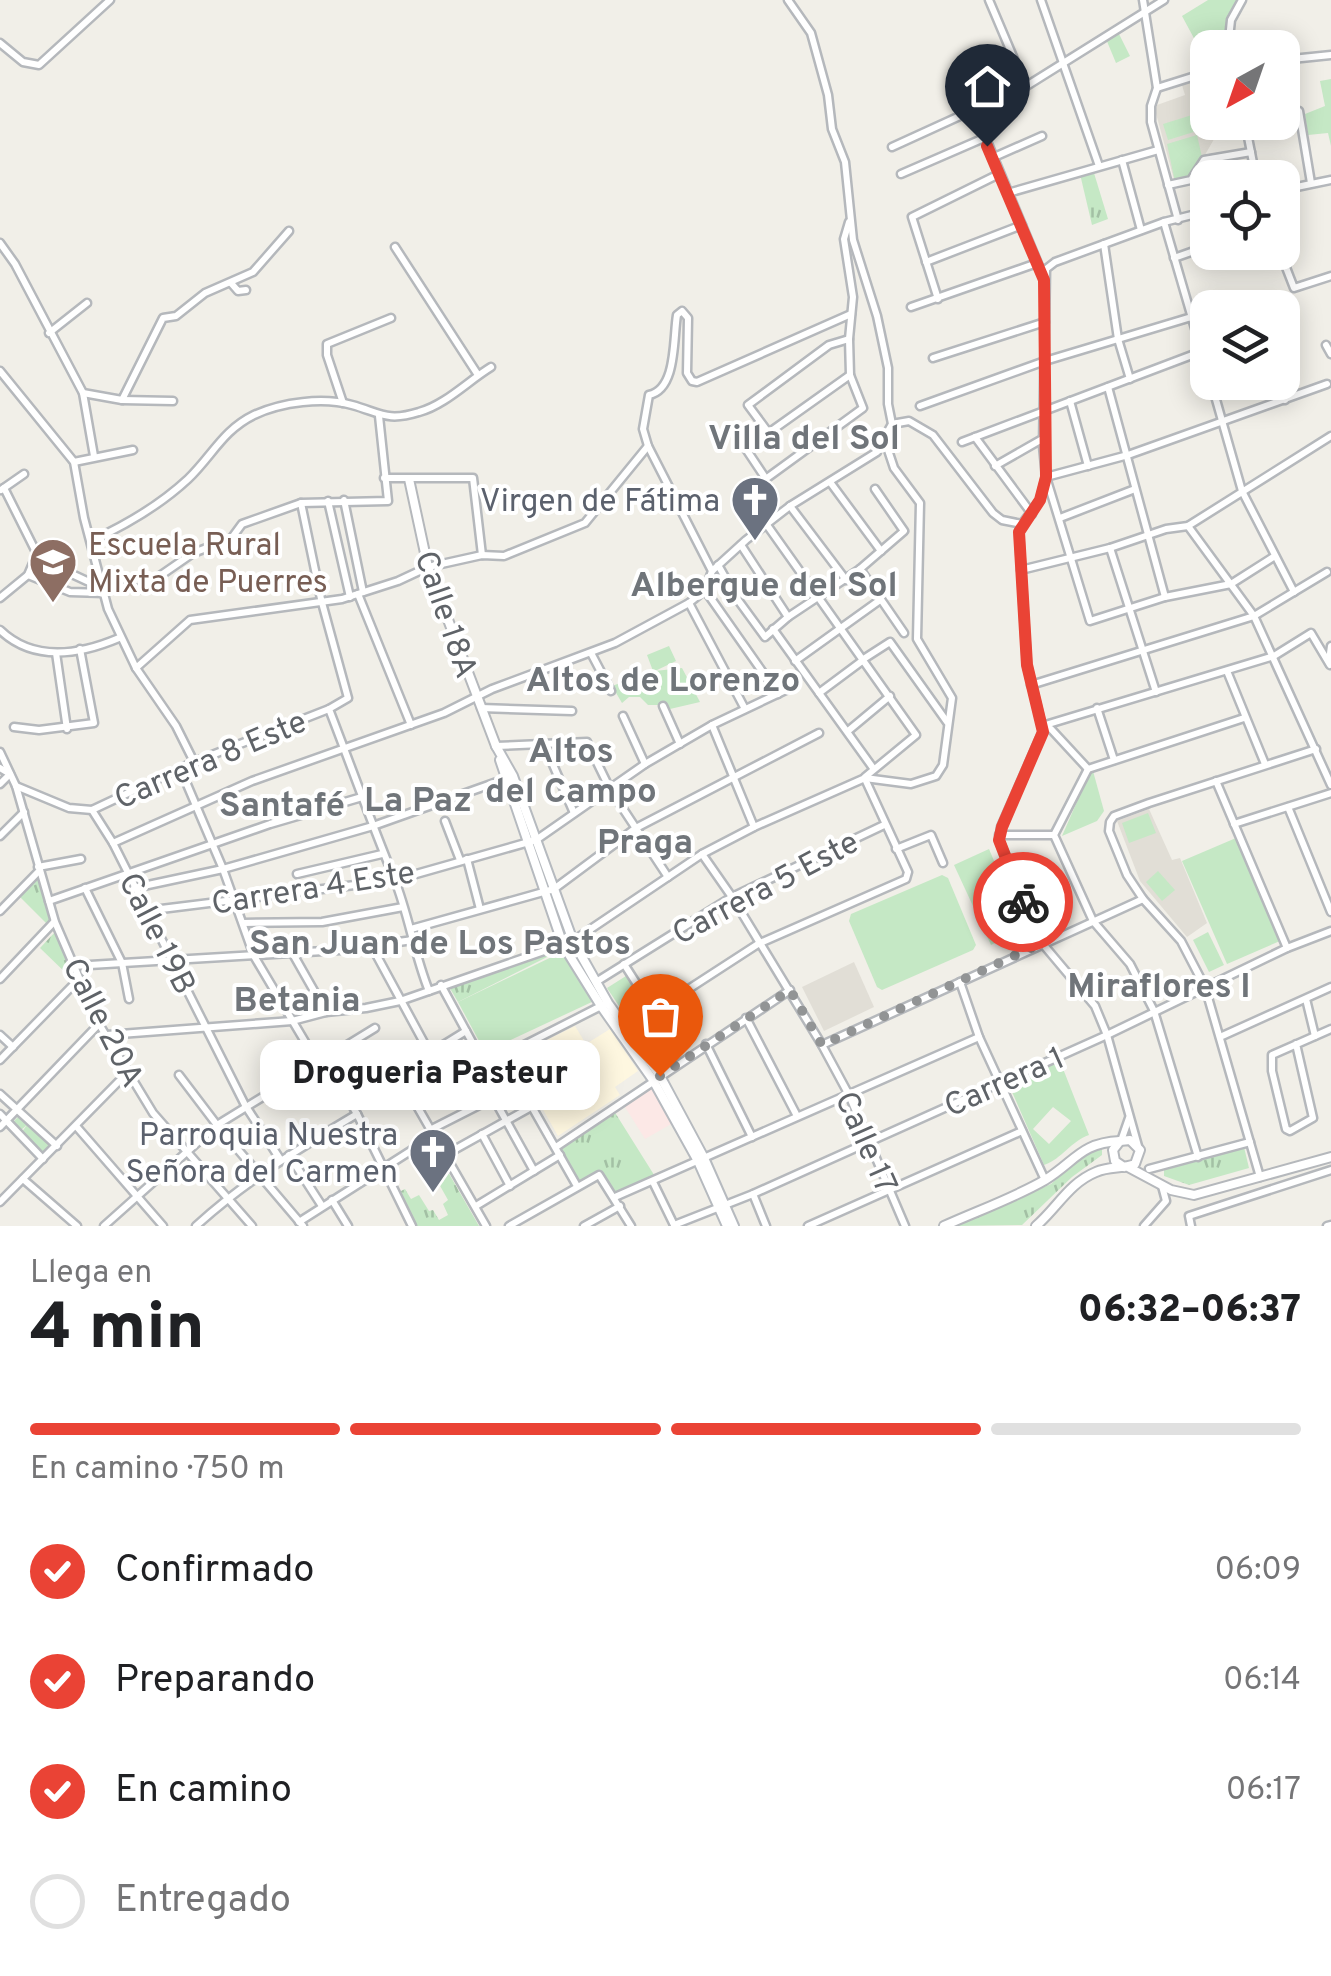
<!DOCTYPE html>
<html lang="es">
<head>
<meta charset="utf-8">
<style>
  body { margin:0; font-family:Overpass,sans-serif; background:#f2f2f2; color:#202124; height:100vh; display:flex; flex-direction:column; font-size:38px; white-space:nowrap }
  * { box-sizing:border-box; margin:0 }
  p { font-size:32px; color:#757577 }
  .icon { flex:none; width:55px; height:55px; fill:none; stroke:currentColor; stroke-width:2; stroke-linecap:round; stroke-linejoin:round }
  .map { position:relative; height:1226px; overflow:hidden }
  .sheet { display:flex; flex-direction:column; background:#fff; flex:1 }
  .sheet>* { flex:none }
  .needle { width:65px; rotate:220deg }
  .fabs { position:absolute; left:1190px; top:30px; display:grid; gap:20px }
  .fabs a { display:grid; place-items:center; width:110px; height:110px; border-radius:20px; background:#fff; box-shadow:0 5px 25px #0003; font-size:50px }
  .pin { position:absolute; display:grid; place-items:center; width:85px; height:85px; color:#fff; margin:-102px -42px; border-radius:50% 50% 50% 0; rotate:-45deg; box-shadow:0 0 10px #0007 }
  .pin .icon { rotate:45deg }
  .courier { position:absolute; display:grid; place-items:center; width:100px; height:100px; margin:-50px; border:8px solid #ea4335; border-radius:50%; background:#fff; color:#222; box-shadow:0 2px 12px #0007 }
  .bubble { position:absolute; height:70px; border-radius:20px; background:#fff; box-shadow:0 5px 25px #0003; font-size:32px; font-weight:800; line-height:70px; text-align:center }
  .headline em { font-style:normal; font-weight:800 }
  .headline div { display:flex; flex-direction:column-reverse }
  .headline { display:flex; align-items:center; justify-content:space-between; height:170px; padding:0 30px }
  h1 { font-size:65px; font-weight:800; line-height:75px }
  .bar { display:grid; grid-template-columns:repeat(4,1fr); gap:15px 10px; align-content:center; height:120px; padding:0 30px }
  .bar i { height:12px; border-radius:8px; background:#e0e0e0 }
  .bar .on { background:#ea4335 }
  .bar p { grid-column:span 4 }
  ol { padding:0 30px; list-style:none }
  li { display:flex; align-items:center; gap:30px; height:110px }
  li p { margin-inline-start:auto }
  li .icon { padding:10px; border-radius:50%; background:#ea4335; color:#fff; stroke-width:4 }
  li:last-child { color:#757577 }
  li i { width:55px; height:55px; border:5px solid #e0e0e0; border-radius:50% }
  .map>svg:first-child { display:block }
</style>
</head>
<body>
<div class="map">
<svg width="1331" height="1226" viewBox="0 0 1331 1226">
  <defs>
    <pattern id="park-tufts" width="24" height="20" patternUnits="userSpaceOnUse" patternTransform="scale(2.5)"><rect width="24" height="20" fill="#c5e8c5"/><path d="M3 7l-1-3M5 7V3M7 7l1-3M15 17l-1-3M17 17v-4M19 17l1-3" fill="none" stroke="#a3c0a4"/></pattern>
  </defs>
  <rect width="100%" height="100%" fill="#f1efe8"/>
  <path fill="#fef7e0" d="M575,1026l11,18 24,-15 28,42 -23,16 5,8 -62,41 -45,-79z"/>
  <g fill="#e1ded6">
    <path d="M1207,74l1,48 11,1 -2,11 -26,45 -16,4 -20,-73 2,-5 28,-10 -4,-13z"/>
    <path d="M1149,809l23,51 8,-2 27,65 -20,14 -47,-56 -23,-60z"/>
    <path d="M854,962l20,45 -50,24 -22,-44z"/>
  </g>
  <path fill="#fce8e6" d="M654,1087l19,36 -28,16 -20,-32z"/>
  <g fill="#c5e8c5" fill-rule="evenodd">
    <path d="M1208,0h30l-10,18 -3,29 -17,1 -1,6 -4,1 -21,-39z"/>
    <path d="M1117,30l13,26 -14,7 -10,-24z"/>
    <path d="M1331,79v67l-3,-13 -20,2 -3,-21 20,-8 -5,-25z"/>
    <path d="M1192,115l5,16 -29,9 -5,-16z"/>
    <path d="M1197,135l5,22 -12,21 -15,4 -8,-38z"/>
    <path d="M669,646l7,15 -21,10 27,-3 18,34 -30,7 -4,-4h-18l-8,-8h-11l-7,6 -10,-17 41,-15 -6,-16z"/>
    <path d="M1093,771l11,40 -7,10 -35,15 28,-64z"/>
    <path d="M1148,813l8,20 -27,10 -7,-20z"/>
    <path d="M1236,838l44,103 -53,23 -45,-103z"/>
    <path d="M989,849l34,80 -32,16 -37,-80z"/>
    <path d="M1158,871l17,19 -13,11 -16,-19z"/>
    <path d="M942,875l6,3 28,67 -3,5 -91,40 -5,-3 -28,-66 2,-7z"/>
    <path d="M1208,932l16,33 -15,7 -16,-32z"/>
    <path d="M562,952l32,49 -109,51 -27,-50z"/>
    <path d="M626,976l23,36 -18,12 -24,-36z"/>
    <path d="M1060,1061l29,74c-18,6 -27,24 -45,30l-35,-80zM1053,1107l18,14 -22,23 -16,-15z"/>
    <path d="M21,1114l34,32 -10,10 -24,-23 6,-8 -6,5 -8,-8z"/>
  </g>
  <g fill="url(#park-tufts)">
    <path d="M1094,173l14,46 -16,6 -12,-51z"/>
    <path d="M34,878l6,2 13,41 -4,5 -31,-31z"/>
    <path d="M56,931l18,47 -1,2 -33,-32z"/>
    <path d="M561,950l-103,52 -10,-17z"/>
    <path d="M614,1111l42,67 -41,16 -16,-20 -18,10 -22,-36z"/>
    <path d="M1102,1147v8l-30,22 -50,48 -67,1 96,-42 36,-33z"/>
    <path d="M1244,1147l5,21 -60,17 -25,-9v-6z"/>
    <path d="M444,1165l35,61h-64l-16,-34 6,-3 6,10 8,-4 10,16 4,-1 6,10 9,-5 -5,-11 5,-4 -9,-16 5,-3 -4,-7 3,-2 -3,-5z"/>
  </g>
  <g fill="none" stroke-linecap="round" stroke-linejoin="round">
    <g stroke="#b5b8bc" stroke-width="11">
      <g id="minor">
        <path d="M989,0l36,85"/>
        <path d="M1041,0l58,166"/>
        <path d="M1143,0l14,88 -6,18v16l27,98"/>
        <path d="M0,43l23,19 16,3 71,-65"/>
        <path d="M1228,48l3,-28 11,-20"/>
        <path d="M1282,60l49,-5"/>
        <path d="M956,81l21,36 67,161"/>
        <path d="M1157,88l51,-16"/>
        <path d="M1282,114l17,-3 12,72"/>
        <path d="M977,117l187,-117"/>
        <path d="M1245,122l11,56"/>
        <path d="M892,147l81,-37"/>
        <path d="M992,158l50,-22"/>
        <path d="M1122,160l19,70"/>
        <path d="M901,174l83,-36"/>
        <path d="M1168,185l23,-5 13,-20 47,-8"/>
        <path d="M1282,190l49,-10"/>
        <path d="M1008,193l150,-43"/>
        <path d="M1208,211l-44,11 -109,40 -9,7 -3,177 3,31 44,144 75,-24 66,-13 44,-28"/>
        <path d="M849,222l-5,17 9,58 -4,42 1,36 13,33 -118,86 171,241 -51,42"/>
        <path d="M1164,222l44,151"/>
        <path d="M0,243l15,21 68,129 11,63"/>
        <path d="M1104,244l14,95 12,40"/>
        <path d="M395,247l83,128"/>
        <path d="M1280,252l14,36 37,-12"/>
        <path d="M1174,258l34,-12"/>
        <path d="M926,262l96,-37"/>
        <path d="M231,283l7,8 8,-1"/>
        <path d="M938,299l-26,-82 87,-43"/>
        <path d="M911,307l126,-44"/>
        <path d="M1221,308l24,-9"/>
        <path d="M1282,328l6,-2"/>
        <path d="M49,333l38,-30"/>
        <path d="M1326,345l5,9"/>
        <path d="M933,358l112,-36"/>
        <path d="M0,371l74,91 10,56 24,91 28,59 40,58 18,36"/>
        <path d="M1211,382l31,109 52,101"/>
        <path d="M1279,382l6,18"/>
        <path d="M1108,387l57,210"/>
        <path d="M83,393l39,7 41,-82 13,-2 29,-23 48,-21 36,-41"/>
        <path d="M122,400l51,1"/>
        <path d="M1070,401l18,65"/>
        <path d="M343,403l-16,-48v-11l64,-26"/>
        <path d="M920,406l125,-45 163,-49"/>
        <path d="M892,424l17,-3 24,14 60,78 9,7 20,4"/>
        <path d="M768,432l-20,-27 81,-60 20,-6"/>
        <path d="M975,437l57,77"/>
        <path d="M962,442l246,-93"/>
        <path d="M74,462l59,-12"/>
        <path d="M995,466l49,-28"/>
        <path d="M384,478h89l9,77"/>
        <path d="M766,479l-20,-30 104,-74"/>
        <path d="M830,482l51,69"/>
        <path d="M1,490l23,-16"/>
        <path d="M344,500l19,92"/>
        <path d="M328,501l22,96"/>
        <path d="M301,503l20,96 27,99 -19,11c22,57 42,113 65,169 15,37 20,76 35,113"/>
        <path d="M790,506l56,74"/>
        <path d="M1060,518l75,-29"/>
        <path d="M1022,524l-3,8 8,133 16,66 -42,96 -2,13 43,103 53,63 12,29 31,111"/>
        <path d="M1022,524l18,-24 6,-23 82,-22 199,-71"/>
        <path d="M1188,526l66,90 77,169"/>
        <path d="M91,541c35,-16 69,-36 97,-62 24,-23 35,-49 66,-64 28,-13 69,-18 98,-10 29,8 35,17 67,7 26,-7 49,-31 72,-45"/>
        <path d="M741,545l47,72"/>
        <path d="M1110,548l46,144"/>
        <path d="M35,557l67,31"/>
        <path d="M718,565l20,35 27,37 23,-20 72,-48 44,-38 -29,-42"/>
        <path d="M860,569l44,64"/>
        <path d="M1021,570l89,-22 56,-19 22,-3 143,-90"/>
        <path d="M712,571l-64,-125 -5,-17 6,-34c28,-6 24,-56 28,-80l5,-4 6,7 -1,55 5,8 5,1 154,-68"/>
        <path d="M28,575l42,17 34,1"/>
        <path d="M101,585l40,4 52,-36 38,-14 11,-15 59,-21 87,-2 -9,-85"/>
        <path d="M705,590l73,104"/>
        <path d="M358,594l53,131"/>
        <path d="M0,598l28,-23 9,-21 -33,-66"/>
        <path d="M689,603l56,106"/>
        <path d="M773,629l100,139"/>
        <path d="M0,630c33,32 79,25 119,8"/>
        <path d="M56,653l11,76"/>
        <path d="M591,653l20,38"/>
        <path d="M862,660l28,-18 57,80"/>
        <path d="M795,661l85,-61"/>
        <path d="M1329,661l2,-15"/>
        <path d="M136,668l54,-48 152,-21 56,-18 30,-14 54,-12 22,1 81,-33 63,-77"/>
        <path d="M1227,671l38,93"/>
        <path d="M1031,685l223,-69 73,-44"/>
        <path d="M819,693l43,-32"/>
        <path d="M663,706l17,38"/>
        <path d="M481,708l91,3"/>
        <path d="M1097,708l17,52"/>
        <path d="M623,716l22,48"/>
        <path d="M712,725l42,102"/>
        <path d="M1042,726l232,-70 37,-23 19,32"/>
        <path d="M1043,726l8,3 37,40"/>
        <path d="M14,727l25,3 55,-7 -14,-74"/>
        <path d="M848,731l42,-35"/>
        <path d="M544,744l30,69"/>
        <path d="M496,746l91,-4 23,47 58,88"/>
        <path d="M0,752l16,34 39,136 44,102 54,89 99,113"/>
        <path d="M0,768l10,6 -10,10"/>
        <path d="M180,768l43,101 31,87 63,106"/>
        <path d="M1088,769l-34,66 39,86 37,43 24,47 44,146"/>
        <path d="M1088,769l156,-51"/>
        <path d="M1216,781l71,167"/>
        <path d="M16,786l53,22 23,2 102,-48 135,-53"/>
        <path d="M1288,807l43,105"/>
        <path d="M92,810l21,33 132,262 35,54"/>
        <path d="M445,821l15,39"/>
        <path d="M1234,824l97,-31"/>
        <path d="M999,835h54"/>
        <path d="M0,836l24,-24"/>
        <path d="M113,843l139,-62 192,-68 48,-24 123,-46 74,-40 16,-13 7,-19 34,-31 44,-34 87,-54"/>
        <path d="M896,849l35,-14 12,28"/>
        <path d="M702,854l30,43 90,148 27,50 56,131"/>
        <path d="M467,859l13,50"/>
        <path d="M38,867l43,-8"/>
        <path d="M297,874l85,-20"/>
        <path d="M85,888l37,75 7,36"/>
        <path d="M134,888l89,-19 150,-43 138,-49"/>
        <path d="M49,901l221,-77 92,-27"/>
        <path d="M0,911l39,-40"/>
        <path d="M145,911l250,-31 141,-40 109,-76 67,-39 78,-37"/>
        <path d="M243,923l79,-1 81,-15"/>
        <path d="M411,929l143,-40 82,-61 183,-95"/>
        <path d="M371,945l58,107"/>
        <path d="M293,954l33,58"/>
        <path d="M624,964l30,47"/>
        <path d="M73,966l267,-16 73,-10"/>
        <path d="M0,979l54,-57"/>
        <path d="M596,982l136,-85 152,-72"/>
        <path d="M960,982l19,55 66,143"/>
        <path d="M441,985l43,79"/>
        <path d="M1306,999l9,37"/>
        <path d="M746,1018l51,98"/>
        <path d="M627,1029l131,-85 148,-65 2,-7 -43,-93"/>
        <path d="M466,1031l-68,42 88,153"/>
        <path d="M0,1035l13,12"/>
        <path d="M107,1035l185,-14 34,-9 40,-4 34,-7 173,-60 129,-87 52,-27 111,-49 46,6 25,-8 7,-11 9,-67 -35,-59 3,-136 -26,-35 -7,-21v-14l5,-9 -4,-20v-36l-11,-52 -24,-76 -8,-78 -13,-33 -4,-34 -17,-62 -23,-33"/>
        <path d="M1220,1037l111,-50"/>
        <path d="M706,1044l46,93"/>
        <path d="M1296,1044l17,74 -23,13 -4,-2 -14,-58v-16c20,-9 39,-17 59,-26"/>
        <path d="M822,1045l321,-146"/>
        <path d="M502,1054l75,132"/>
        <path d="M324,1058l33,56 55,112"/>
        <path d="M0,1060l78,-80"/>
        <path d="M477,1068l57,103"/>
        <path d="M179,1075l38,50 86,101"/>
        <path d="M0,1094l57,52"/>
        <path d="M414,1101l191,-97"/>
        <path d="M0,1114l43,45"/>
        <path d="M76,1126l87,100"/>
        <path d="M0,1127l99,-103"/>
        <path d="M430,1130l63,-32"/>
        <path d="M482,1134l28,52"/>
        <path d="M1121,1141l8,-23"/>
        <path d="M556,1147l234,-157"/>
        <path d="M289,1155l33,51"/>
        <path d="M445,1155l88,-49"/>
        <path d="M1149,1169l101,-27"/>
        <path d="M1260,1177l-55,-190 -24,-46 -38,-42 -16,-24 -18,-44 1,-9 4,-6 35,-13 167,-54"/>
        <path d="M23,1179l54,47"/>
        <path d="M653,1182l21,43"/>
        <path d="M753,1194l13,32"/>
        <path d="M615,1197l364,-160"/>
        <path d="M332,1200l16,26"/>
        <path d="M0,1202l127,-129"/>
        <path d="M476,1206l84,-51"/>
        <path d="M299,1222l135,-86"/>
        <path d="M674,1225l79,-31 354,-159 180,-87 44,-17"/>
        <path d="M104,1226l113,-101 158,-97"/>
        <path d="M196,1226c49,-45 104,-78 161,-112"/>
        <path d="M509,1226l90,-51 32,51"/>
        <path d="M584,1226l36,-20"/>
        <path d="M808,1226l214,-95"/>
        <path d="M1144,1226l22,-25 -4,-15"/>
        <path d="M1191,1226l-2,-10 142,-46"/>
        <path d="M1327,1226l4,-1"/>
      </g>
    </g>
    <g stroke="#b5b8bc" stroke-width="12">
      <g id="tertiary">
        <path d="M409,479l19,88 68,179"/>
        <path d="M1128,1167l43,23 23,5 137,-38"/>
        <path d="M944,1226c33,-15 70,-28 101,-46 31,-19 35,-37 75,-39"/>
        <path d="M1036,1226c21,-18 33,-43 60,-54 13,-6 27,-3 39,-8l5,-14 -10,-10 -10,1 -7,9 2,11 9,6"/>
      </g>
    </g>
    <g stroke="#b6babf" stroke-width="12">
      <g id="secondary">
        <path d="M496,746l17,30 60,165 35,62 52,73 44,82 30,68"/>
        <path d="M500,760l63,185 38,61 52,74 45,81 29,65"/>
      </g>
    </g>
    <use href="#minor" stroke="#fff" stroke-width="6"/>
    <use href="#tertiary" stroke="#fff" stroke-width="8"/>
    <use href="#secondary" stroke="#fff" stroke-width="8"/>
  </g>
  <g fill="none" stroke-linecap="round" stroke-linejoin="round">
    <path stroke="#929495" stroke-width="10" stroke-dasharray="0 18" d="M660,1076l130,-86 32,55 220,-102 -19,-41"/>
    <path stroke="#ea4335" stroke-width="12" d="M987,146l57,134 2,197 -6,23 -21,32 8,133 16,67 -41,95 -3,13 24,62"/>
  </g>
  <defs>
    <g id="church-pin" transform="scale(2.5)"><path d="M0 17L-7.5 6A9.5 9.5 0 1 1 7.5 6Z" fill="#6b7280" stroke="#fff"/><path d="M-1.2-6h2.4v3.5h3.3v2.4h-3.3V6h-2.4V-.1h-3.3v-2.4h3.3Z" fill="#fff"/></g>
    <g id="school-pin" transform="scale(2.5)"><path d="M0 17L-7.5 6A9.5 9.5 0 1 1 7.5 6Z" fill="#8d6e63" stroke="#fff"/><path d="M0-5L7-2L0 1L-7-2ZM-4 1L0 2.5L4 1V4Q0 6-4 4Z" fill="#fff"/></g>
  </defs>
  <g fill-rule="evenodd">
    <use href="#church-pin" x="755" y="500"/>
    <use href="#school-pin" x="53" y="562"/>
    <use href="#church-pin" x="433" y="1152"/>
  </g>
  <g text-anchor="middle" stroke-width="8" stroke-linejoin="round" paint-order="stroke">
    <g font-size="32" fill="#5b616d" stroke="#fff" text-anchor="end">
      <text x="720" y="511">Virgen de Fátima</text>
      <text x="398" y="1145">Parroquia Nuestra<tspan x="398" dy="37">Señora del Carmen</tspan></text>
    </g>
    <g font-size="32" fill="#785e54" stroke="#fff" text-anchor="start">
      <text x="88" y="555">Escuela Rural<tspan x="88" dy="37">Mixta de Puerres</tspan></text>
    </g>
    <g font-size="32" fill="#5f6368" stroke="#fff">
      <text transform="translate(447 614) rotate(71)" y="11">Calle 18A</text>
      <text transform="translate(210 759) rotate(-23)" y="11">Carrera 8 Este</text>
      <text transform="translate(313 887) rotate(-9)" y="11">Carrera 4 Este</text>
      <text transform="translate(765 887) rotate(-28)" y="11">Carrera 5 Este</text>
      <text transform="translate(158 933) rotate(63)" y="11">Calle 19B</text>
      <text transform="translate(104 1022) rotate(63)" y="11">Calle 20A</text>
      <text transform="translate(1004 1081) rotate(-24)" y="11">Carrera 1</text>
      <text transform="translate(867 1142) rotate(66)" y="11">Calle 17</text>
    </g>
    <g font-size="35" font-weight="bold" fill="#70757a" stroke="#fff">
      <text x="804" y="449">Villa del Sol</text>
      <text x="764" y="596">Albergue del Sol</text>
      <text x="663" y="691">Altos de Lorenzo</text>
      <text x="571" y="762">Altos<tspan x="571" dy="40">del Campo</tspan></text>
      <text x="418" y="811">La Paz</text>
      <text x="282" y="816">Santafé</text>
      <text x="645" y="853">Praga</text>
      <text x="440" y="954">San Juan de Los Pastos</text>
      <text x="1159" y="997">Miraflores I</text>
      <text x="297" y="1011">Betania</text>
    </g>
  </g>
</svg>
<div class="fabs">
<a><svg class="needle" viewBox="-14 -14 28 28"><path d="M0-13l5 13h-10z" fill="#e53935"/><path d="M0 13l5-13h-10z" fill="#757577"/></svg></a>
<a><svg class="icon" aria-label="locate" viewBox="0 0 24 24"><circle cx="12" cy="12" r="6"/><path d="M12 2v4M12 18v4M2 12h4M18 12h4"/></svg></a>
<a><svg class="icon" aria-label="layers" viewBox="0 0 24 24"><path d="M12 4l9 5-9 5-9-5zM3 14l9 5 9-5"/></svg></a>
</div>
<div class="pin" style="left:660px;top:1076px;background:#ea580c"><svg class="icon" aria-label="bag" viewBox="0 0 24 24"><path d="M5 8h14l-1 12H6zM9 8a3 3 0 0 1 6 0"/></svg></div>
<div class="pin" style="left:987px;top:146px;background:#1f2937"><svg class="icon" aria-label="home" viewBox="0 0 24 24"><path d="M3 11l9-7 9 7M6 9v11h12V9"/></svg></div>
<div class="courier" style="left:1023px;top:902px"><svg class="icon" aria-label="bike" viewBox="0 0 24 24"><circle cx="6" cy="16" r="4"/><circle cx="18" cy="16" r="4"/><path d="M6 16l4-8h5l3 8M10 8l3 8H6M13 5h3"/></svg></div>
<div class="bubble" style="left:260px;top:1040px;width:340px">Drogueria Pasteur</div>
</div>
<section class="sheet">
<div class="headline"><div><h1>4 min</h1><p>Llega en</p></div><em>06:32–06:37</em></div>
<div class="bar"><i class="on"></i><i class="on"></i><i class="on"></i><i></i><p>En camino · 750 m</p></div>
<ol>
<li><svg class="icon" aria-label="check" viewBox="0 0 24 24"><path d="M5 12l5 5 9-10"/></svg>Confirmado<p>06:09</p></li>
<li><svg class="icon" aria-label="check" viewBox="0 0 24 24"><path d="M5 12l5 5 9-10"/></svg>Preparando<p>06:14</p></li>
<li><svg class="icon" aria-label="check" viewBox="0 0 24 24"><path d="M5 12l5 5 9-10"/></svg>En camino<p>06:17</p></li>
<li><i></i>Entregado</li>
</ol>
</section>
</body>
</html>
